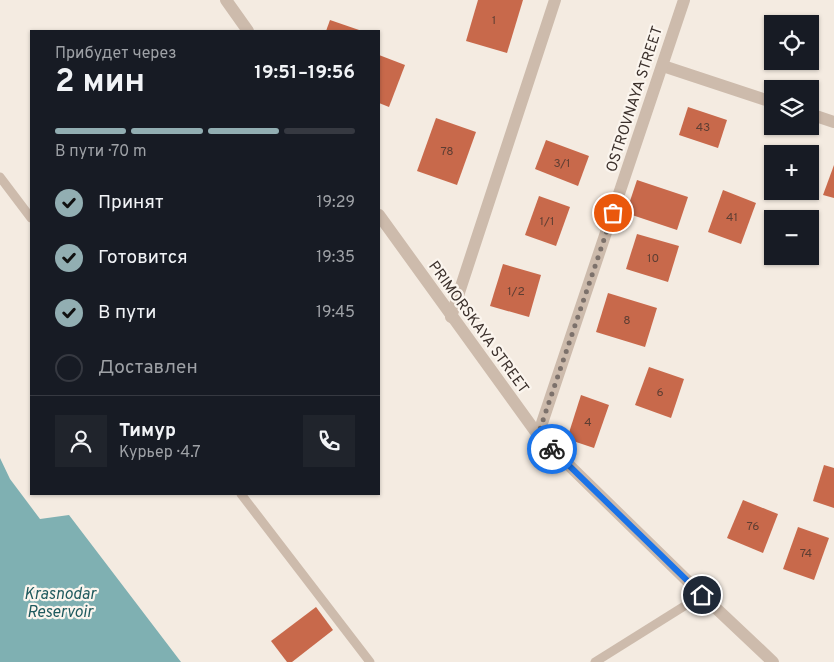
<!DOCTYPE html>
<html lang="ru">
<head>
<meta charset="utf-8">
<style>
  body { margin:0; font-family:Overpass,sans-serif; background:#20242c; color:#f1f3f6; height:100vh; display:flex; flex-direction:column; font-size:19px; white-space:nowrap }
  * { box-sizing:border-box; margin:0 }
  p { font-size:16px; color:#9ea1a6 }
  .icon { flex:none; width:28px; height:28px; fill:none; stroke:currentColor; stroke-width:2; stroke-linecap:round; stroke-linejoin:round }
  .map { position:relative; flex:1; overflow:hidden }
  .side { position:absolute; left:30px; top:30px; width:350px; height:465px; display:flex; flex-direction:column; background:#171b24; border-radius:0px; box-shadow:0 1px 4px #0004 }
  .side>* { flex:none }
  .controls { position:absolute; left:764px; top:15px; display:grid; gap:10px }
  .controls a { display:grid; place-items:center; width:55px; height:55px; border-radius:0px; background:#171b24; box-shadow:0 1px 4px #0004; font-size:25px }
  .pin { position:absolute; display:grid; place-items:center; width:42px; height:42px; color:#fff; margin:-21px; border:2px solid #fff; border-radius:50%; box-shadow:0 1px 5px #0007 }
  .courier { position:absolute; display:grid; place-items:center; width:50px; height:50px; margin:-25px; border:4px solid #1a73e8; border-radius:50%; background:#fff; color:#222; box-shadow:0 1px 6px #0007 }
  .headline em { font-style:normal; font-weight:700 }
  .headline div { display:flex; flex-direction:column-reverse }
  .headline { display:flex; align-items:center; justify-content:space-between; height:85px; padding:0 25px }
  h1 { font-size:32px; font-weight:700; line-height:38px }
  .bar { display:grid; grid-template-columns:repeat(4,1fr); gap:8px 5px; align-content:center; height:60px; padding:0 25px }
  .bar i { height:6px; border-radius:4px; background:#363941 }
  .bar .current { background:#92aeb2 }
  .bar p { grid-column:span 4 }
  .line { display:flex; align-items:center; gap:12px; padding:0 25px; border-top:1px solid #363941 }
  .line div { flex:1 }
  .round { display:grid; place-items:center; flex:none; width:52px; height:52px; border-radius:0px; background:#20242c }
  ol { padding:0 25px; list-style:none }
  li { display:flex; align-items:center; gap:15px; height:55px }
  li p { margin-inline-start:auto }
  li .icon { padding:5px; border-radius:50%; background:#92aeb2; color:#111; stroke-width:4 }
  li:last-child { color:#9ea1a6 }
  li i { width:28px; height:28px; border:2px solid #363941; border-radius:50% }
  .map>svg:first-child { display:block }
</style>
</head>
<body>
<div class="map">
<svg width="834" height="662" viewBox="0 0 834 662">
  <rect width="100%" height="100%" fill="#f4ebe1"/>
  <path fill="#7fb0b2" d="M0,458l10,21 30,40 29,-4 112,147h-181z"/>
  <g fill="#c8694b">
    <path d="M478,0h45l-16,53 -41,-12z"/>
    <path d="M330,20l32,11h-36z"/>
    <path d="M379,55l26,10 -16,42 -10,-4z"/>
    <path d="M688,107l39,13 -9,28 -39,-13z"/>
    <path d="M436,118l40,14 -19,53 -40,-14z"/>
    <path d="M546,140l43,16 -11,30 -43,-17z"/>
    <path d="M834,165v33l-11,-3z"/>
    <path d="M637,180l51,17 -11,33 -51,-17z"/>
    <path d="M723,190l33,13 -15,41 -33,-12z"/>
    <path d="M539,196l31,11 -14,39 -31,-11z"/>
    <path d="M637,234l42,12 -11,36 -42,-13z"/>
    <path d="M503,264l38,11 -12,42 -39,-11z"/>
    <path d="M608,293l49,15 -12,39 -49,-15z"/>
    <path d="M649,367l35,12 -13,39 -36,-13z"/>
    <path d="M581,395l28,10 -15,43 -27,-9z"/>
    <path d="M824,465l10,3v40l-21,-7z"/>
    <path d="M743,500l35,14 -15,39 -36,-15z"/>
    <path d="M798,527l31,11 -15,42 -31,-11z"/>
    <path d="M316,607l17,23 -41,32h-5l-16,-21z"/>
  </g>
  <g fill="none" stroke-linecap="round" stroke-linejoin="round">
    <g stroke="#cdbbac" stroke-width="9">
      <path d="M0,177l31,41"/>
      <path d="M241,494l129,168"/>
      <path d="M595,662l107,-67"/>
    </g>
    <g stroke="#cdbbac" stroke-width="12">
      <path d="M226,0l22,31"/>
      <path d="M663,66l109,36"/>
      <path d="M810,114l24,8"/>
      <path d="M379,215l159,220 164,160 71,67"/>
      <path d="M451,317l104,-317"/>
      <path d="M538,435l146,-435"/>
    </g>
  </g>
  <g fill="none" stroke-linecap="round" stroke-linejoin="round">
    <path stroke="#7c716b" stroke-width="5" stroke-dasharray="0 9" d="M552,449l-14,-14 75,-222"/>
    <path stroke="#1a73e8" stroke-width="6" d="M552,449l150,146"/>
  </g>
  <g text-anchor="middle" stroke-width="4.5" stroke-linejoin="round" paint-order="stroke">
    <g font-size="12" fill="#5e3e33">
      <text x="494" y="24">1</text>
      <text x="703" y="131">43</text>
      <text x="447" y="155">78</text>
      <text x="562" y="167">3/1</text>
      <text x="732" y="221">41</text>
      <text x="547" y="225">1/1</text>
      <text x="653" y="262">10</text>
      <text x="516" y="295">1/2</text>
      <text x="627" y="324">8</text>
      <text x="660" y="396">6</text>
      <text x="588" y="426">4</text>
      <text x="753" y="530">76</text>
      <text x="806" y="557">74</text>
    </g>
    <g font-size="15" fill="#3b302b" stroke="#fbf5ee">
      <text transform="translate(634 99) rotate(-72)" y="5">OSTROVNAYA STREET</text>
      <text transform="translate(479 327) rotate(54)" y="5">PRIMORSKAYA STREET</text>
    </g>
    <g font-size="16" font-style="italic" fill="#1f5a5e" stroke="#fbf5ee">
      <text x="60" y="599">Krasnodar<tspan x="60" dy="18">Reservoir</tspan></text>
    </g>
  </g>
</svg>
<div class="controls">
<a><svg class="icon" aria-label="locate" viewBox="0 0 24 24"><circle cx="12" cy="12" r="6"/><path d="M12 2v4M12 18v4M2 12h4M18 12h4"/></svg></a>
<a><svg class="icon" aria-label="layers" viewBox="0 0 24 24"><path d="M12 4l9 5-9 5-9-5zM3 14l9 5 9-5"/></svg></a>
<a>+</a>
<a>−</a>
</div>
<div class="pin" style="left:613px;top:213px;background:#ea580c"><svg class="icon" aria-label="bag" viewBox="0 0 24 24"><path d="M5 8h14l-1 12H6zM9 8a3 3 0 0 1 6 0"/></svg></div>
<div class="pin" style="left:702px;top:595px;background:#1f2937"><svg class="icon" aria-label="home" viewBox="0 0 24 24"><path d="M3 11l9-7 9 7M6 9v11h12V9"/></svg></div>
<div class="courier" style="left:552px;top:449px"><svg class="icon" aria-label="bike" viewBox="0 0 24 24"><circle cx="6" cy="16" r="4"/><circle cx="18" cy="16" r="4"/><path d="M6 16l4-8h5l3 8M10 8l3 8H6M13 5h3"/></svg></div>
<section class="side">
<div class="headline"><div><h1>2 мин</h1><p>Прибудет через</p></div><em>19:51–19:56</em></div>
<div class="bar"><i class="current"></i><i class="current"></i><i class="current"></i><i></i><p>В пути · 70 m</p></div>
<ol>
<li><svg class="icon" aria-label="check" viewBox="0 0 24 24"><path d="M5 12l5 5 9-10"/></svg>Принят<p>19:29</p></li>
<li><svg class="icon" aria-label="check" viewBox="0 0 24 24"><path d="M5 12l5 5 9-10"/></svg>Готовится<p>19:35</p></li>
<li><svg class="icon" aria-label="check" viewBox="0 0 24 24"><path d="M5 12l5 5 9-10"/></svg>В пути<p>19:45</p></li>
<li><i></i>Доставлен</li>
</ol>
<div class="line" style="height:90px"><a class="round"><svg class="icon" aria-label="person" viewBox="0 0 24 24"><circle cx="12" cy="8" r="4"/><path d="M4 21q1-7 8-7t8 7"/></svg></a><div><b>Тимур</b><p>Курьер · 4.7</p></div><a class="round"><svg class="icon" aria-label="phone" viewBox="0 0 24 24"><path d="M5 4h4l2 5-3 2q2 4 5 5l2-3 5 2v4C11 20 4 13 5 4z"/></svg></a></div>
</section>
</div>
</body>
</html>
